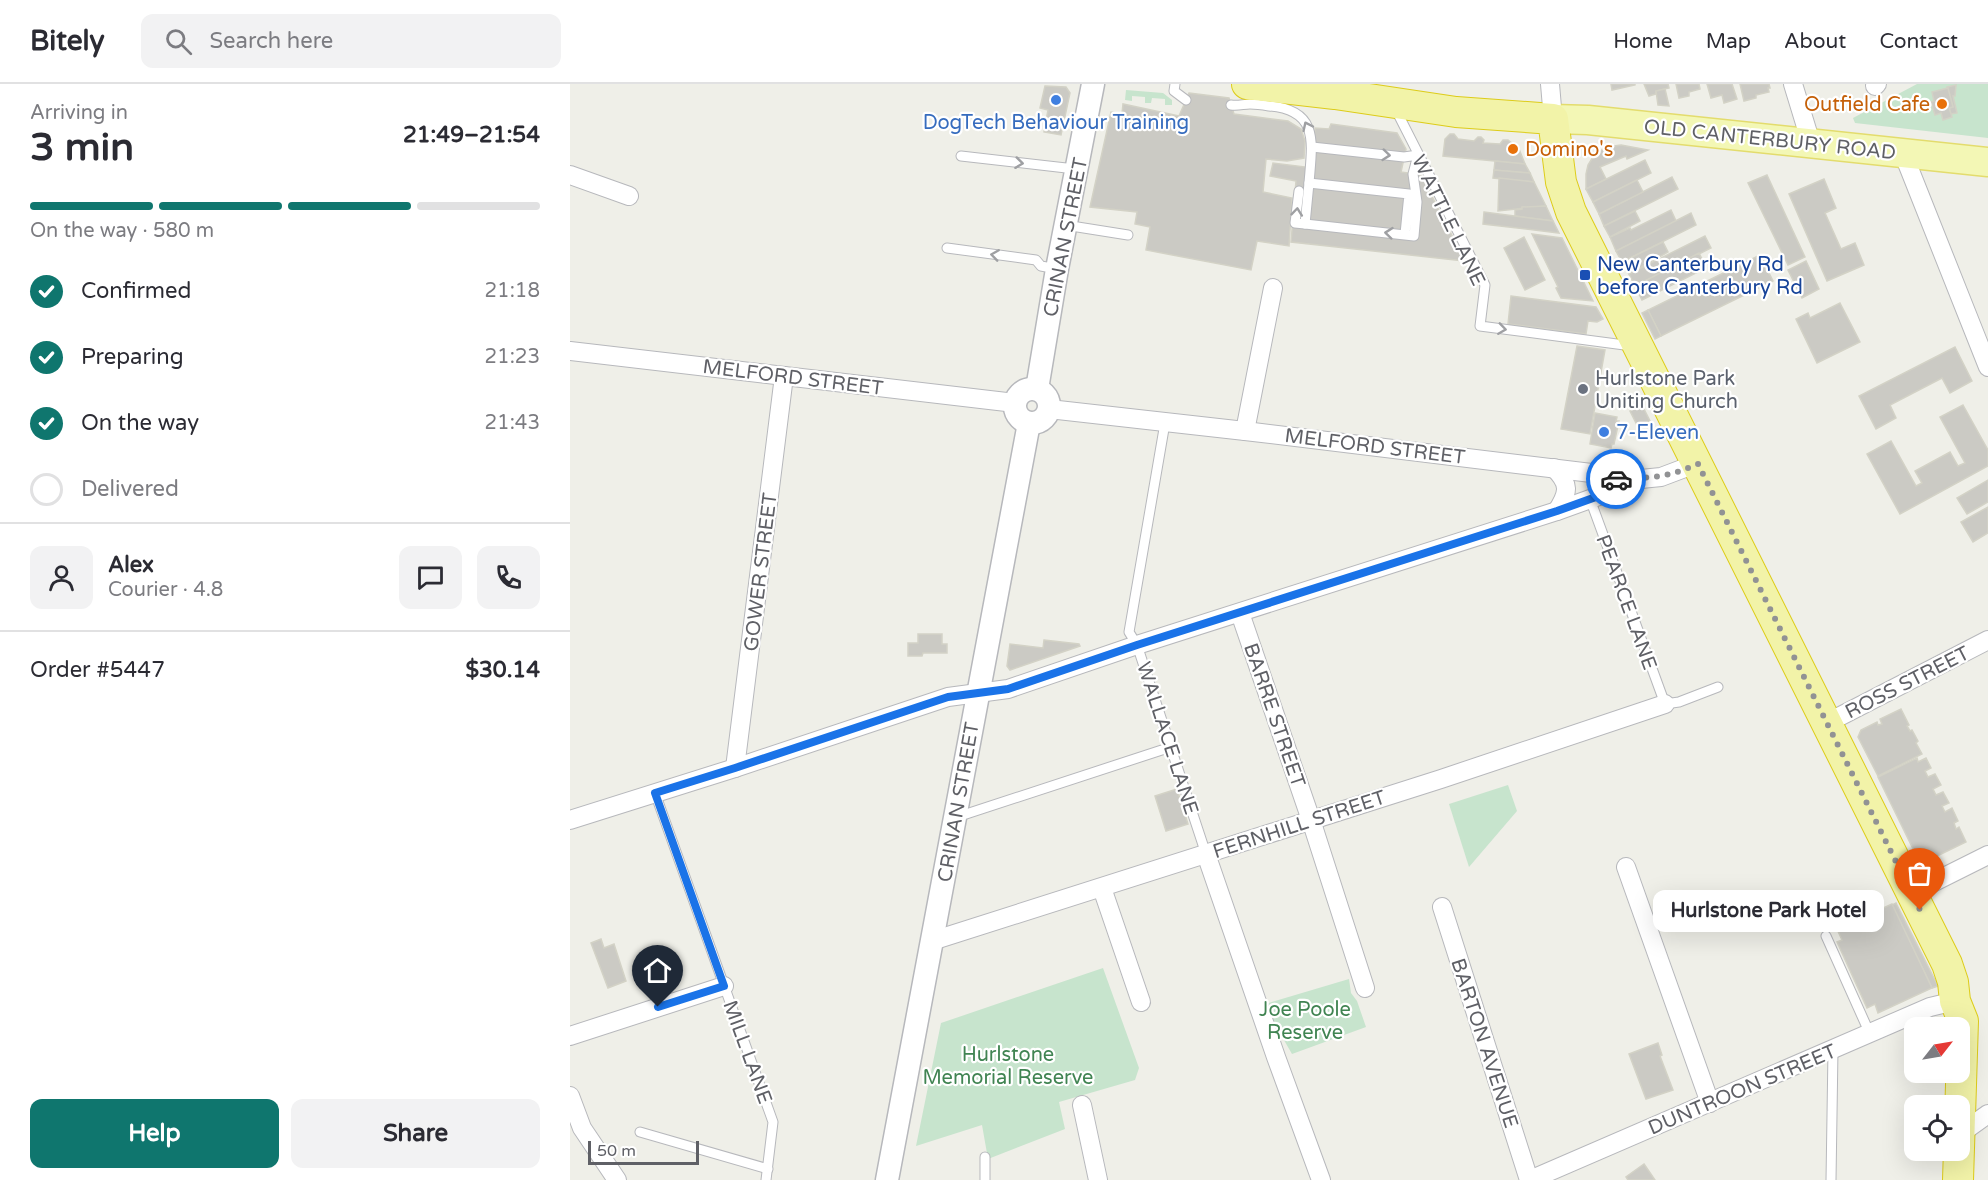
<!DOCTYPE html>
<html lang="en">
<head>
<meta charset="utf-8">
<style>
  body { margin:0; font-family:"Varela Round",sans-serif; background:#f2f2f3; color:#2b2b33; height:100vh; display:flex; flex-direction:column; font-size:22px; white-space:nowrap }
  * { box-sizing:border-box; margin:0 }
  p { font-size:20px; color:#7c7c81 }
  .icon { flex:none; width:33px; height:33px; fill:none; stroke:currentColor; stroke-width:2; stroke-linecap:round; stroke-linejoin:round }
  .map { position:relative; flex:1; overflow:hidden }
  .drawer { display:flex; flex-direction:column; background:#fff; width:570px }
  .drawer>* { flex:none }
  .needle { width:39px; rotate:59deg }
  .controls { position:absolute; left:1334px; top:933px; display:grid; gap:12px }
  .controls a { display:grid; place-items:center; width:66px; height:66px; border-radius:12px; background:#fff; box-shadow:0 6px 24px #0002; font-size:30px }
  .scale { position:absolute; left:18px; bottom:15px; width:111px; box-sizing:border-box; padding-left:6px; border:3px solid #5f6066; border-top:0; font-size:16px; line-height:21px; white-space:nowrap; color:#5f6066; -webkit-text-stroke:4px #fff; paint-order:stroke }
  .pin { position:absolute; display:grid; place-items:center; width:51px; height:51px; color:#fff; margin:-62px -26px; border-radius:50% 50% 50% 0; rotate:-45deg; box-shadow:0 0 6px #0007 }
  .pin .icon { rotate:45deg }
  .courier { position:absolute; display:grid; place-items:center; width:60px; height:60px; margin:-30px; border:4px solid #1a73e8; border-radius:50%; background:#fff; color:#222; box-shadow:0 2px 8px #0007 }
  .bubble { position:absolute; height:42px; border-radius:12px; background:#fff; box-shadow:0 6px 24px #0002; font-size:20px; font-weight:800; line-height:42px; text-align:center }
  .head em { font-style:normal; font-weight:800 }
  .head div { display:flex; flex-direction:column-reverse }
  .head { display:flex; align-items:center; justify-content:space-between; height:102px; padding:0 30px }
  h1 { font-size:39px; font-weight:800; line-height:45px }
  .bar { display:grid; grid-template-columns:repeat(4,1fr); gap:9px 6px; align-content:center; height:72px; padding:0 30px }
  .bar i { height:8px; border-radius:4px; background:#e1e1e2 }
  .bar .active { background:#0f766e }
  .bar p { grid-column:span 4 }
  .line { display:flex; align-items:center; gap:15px; padding:0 30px; border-top:2px solid #e1e1e2 }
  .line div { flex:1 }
  .round { display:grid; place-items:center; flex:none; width:63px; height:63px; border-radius:12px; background:#f2f2f3 }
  ol { padding:0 30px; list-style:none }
  li { display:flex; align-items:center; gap:18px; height:66px }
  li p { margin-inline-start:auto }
  li .icon { padding:6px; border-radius:50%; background:#0f766e; color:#fff; stroke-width:4 }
  li:last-child { color:#7c7c81 }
  li i { width:33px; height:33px; border:3px solid #e1e1e2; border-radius:50% }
  .button { display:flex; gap:12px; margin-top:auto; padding:12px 30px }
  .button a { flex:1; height:69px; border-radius:12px; background:#0f766e; color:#fff; font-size:24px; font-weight:800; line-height:69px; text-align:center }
  .button a+a { background:#f2f2f3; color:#2b2b33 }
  header { display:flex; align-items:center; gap:36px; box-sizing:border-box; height:84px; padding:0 30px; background:#fff; border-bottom:2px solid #e1e1e2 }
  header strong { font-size:28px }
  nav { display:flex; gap:33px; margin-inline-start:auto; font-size:21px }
  .search { width:420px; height:54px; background:#f2f2f3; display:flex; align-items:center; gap:15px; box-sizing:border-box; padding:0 21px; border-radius:12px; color:#7c7c81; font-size:22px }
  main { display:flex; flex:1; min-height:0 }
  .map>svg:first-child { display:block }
</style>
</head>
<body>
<header>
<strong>Bitely</strong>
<div class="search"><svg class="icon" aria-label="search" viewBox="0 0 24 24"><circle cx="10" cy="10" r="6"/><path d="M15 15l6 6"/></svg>Search here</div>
<nav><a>Home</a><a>Map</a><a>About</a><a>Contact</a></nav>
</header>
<main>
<section class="drawer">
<div class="head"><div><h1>3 min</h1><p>Arriving in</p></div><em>21:49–21:54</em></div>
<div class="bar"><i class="active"></i><i class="active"></i><i class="active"></i><i></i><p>On the way · 580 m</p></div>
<ol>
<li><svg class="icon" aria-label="check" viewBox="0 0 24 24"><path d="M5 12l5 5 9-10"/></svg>Confirmed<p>21:18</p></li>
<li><svg class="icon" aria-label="check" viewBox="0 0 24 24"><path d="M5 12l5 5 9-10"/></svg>Preparing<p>21:23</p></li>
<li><svg class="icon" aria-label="check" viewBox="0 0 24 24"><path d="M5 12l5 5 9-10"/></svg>On the way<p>21:43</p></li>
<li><i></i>Delivered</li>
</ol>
<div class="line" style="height:108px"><a class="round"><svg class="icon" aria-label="person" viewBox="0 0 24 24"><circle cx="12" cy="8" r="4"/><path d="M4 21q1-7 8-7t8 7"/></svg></a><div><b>Alex</b><p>Courier · 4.8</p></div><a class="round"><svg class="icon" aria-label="chat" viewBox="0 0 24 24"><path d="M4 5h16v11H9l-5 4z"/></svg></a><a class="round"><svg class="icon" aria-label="phone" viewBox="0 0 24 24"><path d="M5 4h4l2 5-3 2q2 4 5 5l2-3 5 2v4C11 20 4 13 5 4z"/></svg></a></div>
<div class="line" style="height:78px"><div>Order #5447</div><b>$30.14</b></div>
<div class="button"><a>Help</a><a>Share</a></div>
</section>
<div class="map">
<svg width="1418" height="1096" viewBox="0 0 1418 1096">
  <rect width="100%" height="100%" fill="#efefe8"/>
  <g fill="#c7e4cd">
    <path d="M1347,0h71v54l-133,-15 -2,-5z"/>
    <path d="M556,6l37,3 9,7v5h-7v-6l-13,-1 -1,5h-6v-6l-13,-1v5l-7,-1z"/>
    <path d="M938,701l9,26 -48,56 -20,-63z"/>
    <path d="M533,884l36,100 -4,12 -76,22 6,27 -77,30 -6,-34 -66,21 25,-123z"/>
    <path d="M779,895l2,14 6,8 9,26 -74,27 -15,-26 -15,-23z"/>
  </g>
  <g fill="#cbcac4" stroke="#d3d2c6" stroke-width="1.5">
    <path d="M1041,0h24v1l-23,5z"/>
    <path d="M1074,0h24l1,4 -13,3v3l-7,2z"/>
    <path d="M1106,0h23l1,5 -11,3v4l-10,2z"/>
    <path d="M1137,0h25l5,15 -13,4 -2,-8 -11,3z"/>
    <path d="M1170,0h29l1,4h-2l1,4 -13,3v3l-12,3z"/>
    <path d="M1386,1l-1,11h-2l4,17 -6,1 -2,-6 4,-1 -6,-20z"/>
    <path d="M475,2l21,1 4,6 -9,42 -17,-3 4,-22 -8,-2z"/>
    <path d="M1378,4l5,19 -4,1 3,9 -9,3 -2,-7 -6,2 -4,-13 3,-1 -2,-9z"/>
    <path d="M1095,5l4,17 -11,-1 -2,-14z"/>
    <path d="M619,9l40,5 5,16 54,7 13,8 4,12 -1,17 -17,3 -21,-2 -3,33 29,6 -3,48 -32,-5 -6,29 -105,-20 4,-23 -15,-3 2,-12 -47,-5 21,-95 11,2 1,-10 56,12z"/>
    <path d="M761,40l66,9 9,16 -5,23 20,3 44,86 -174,-19 5,-61 -26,-5 3,-13 40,5 2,-40 14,1z"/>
    <path d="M880,50h4l4,5 16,2 4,-4h3l3,3 -1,3 17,1 3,-4h5l11,9 6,15 -82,-8 2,-17z"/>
    <path d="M1051,61l27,5 -21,9 -1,-3 -26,11 6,12 -20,10v-15l2,-9 5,-8 5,-5 9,-5z"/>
    <path d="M1075,76l6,13 -58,29 -7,-13z"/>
    <path d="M925,77l30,3 5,9 -36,-3z"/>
    <path d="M924,86l36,3 4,9 -41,-4z"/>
    <path d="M1197,91l38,82 -17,8 -40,-82z"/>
    <path d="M1102,93l6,12 -74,37 -5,-12z"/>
    <path d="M929,94l35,4 12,24 -48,5z"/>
    <path d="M1254,95l12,29 -11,5 16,36 14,-6 9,22 -37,16 -38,-87z"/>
    <path d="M1067,96l6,12 -44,22 -6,-12z"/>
    <path d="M976,122l7,15 -38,-5v-6l7,-1v-2z"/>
    <path d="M1101,126l5,11 -60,30 -6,-14 20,-9 1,2z"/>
    <path d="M1065,127l5,10 -30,16 -6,-11z"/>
    <path d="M914,128l69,9 6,12 -76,-9z"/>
    <path d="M1121,129l5,12 -74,37 -6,-11z"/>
    <path d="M962,150l30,4 31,63 -32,-3 -5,-10 2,-1z"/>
    <path d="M1135,152l6,12 -76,38 -6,-12z"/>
    <path d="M954,153l21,43 -20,10 -21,-42z"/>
    <path d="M1093,158l5,10 -39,22 -7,-12z"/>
    <path d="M1129,169l4,8 -4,3 3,6 -60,30 -7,-14z"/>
    <path d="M1190,171l13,26 -112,55 -13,-26z"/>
    <path d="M1236,177l13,28 -17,9 -14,-28z"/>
    <path d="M941,212l85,11 7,12 -6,3 -9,-1 -2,13 -78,-10z"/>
    <path d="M1270,219l20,39 -43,21 -21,-44 12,-6 2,5z"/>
    <path d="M1078,226l13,26 -6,3 -13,-26z"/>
    <path d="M1007,262l28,4 -15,84 -29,-5z"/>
    <path d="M1385,263l17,34 -22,12 -8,-15 -52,27 6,13 -20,11 -17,-33z"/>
    <path d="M1072,321l8,16 -12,6 -8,-16z"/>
    <path d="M1393,321l25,45v16l-88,48 -33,-60 24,-13 25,45 6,-3 -7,-12 35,-19 8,14 7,-3 -25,-46z"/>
    <path d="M1025,329l22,4 -1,4h3l-5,23h-2l-1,4 -21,-4z"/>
    <path d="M1418,396v22l-21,12 -10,-16z"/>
    <path d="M1418,423v26l-15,9 -12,-20z"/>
    <path d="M348,550h24v10h5v9h-24l-1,3h-14v-13h10z"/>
    <path d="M474,556l35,4 1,2 -70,24 -3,-4 3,-22 33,4z"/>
    <path d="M1331,625l8,16 -2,1 3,5 2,-1 6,11 -2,2 6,11 -44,22 -20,-39 3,-7 16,-8 1,3 4,-1 -2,-5z"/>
    <path d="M1347,674l1,4 8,-4 5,10 -6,3 3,6 7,-3 6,11 -8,4 3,6 7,-3 6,11 -7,3 3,6 7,-4 6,13 -4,2 2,6 3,-2 7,15 -39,19 -9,-2 -40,-82z"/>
    <path d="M607,705l11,35 -22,7 -11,-35z"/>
    <path d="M1326,819l42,83 -6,2 -40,-83z"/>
    <path d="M1322,820l40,84 -54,25 -3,-9 -8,4 -30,-66 5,-2 -5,-11z"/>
    <path d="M31,855l3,9 10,-4 12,37 -18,7 -17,-45z"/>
    <path d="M1088,959l4,12 -2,1 13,34 -27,9 -17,-45z"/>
    <path d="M1074,1080l11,16h-27l-2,-3z"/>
  </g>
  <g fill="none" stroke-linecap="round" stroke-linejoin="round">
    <g stroke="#b7b8bc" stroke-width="11">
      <g id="service">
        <path d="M605,0l-1,7 12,9"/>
        <path d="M661,21c7,1 13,-1 19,-1 6,0 13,1 19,2 51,4 43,38 40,77"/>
        <path d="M826,26l89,175 -5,41 152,20"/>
        <path d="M742,63l92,10 14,-2 -5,19 4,28 -3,34 -109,-12 4,-41 100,11 -4,40"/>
        <path d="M391,72l114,13"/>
        <path d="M729,107l-4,32 10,1"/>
        <path d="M495,141l63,10"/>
        <path d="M377,164l89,12 5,6 16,3"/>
        <path d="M595,339l-36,209 8,13 69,209"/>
        <path d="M1020,415l75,205 14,-2 39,-15"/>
        <path d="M85,709l118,329 -7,58"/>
        <path d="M387,733l214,-70"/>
        <path d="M1256,852l44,98"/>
        <path d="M70,1048l128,37"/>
        <path d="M415,1073v23"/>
        <path d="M1261,1096l2,-130"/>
      </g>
    </g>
    <g stroke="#b7b8bc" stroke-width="20">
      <g id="minor">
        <path d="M980,0l3,35"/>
        <path d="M1223,0l18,59"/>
        <path d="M1305,2l2,-2"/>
        <path d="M1333,69l85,214"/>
        <path d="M0,91l59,21"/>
        <path d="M0,267l445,52"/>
        <path d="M479,325l196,22 396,48 20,-2 37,-14"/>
        <path d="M675,347l28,-143"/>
        <path d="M984,384c16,16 15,24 3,43"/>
        <path d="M670,529l71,207 54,168"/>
        <path d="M1257,639l161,-83"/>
        <path d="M165,684l49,-392"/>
        <path d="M0,736l165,-52 213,-71 60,-8 129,-44 420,-134 50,-18 10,-17"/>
        <path d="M636,770l70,203 45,123"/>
        <path d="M1056,783l84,236"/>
        <path d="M532,804l39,114"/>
        <path d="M1342,809l76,-38"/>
        <path d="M872,823l87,273"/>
        <path d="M362,857l509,-162 224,-75"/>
        <path d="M0,952l154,-50"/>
        <path d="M0,1012l12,32 35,52"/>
        <path d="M512,1021l16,75"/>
        <path d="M1390,1050l28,-20"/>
        <path d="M960,1096l400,-173 25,-6"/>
      </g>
    </g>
    <g stroke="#b7b8bc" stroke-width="25">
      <g id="tertiary">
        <circle cx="462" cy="322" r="17"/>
        <path d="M467,305l20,-120 36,-185"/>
        <path d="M317,1096l142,-757"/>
      </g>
    </g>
    <g stroke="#e3dc6d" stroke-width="31">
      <path id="primary" d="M983,35l35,1 400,42"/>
    </g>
    <g stroke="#ddcc19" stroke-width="32">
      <path id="trunk" d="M677,0l88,10 121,18 97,7 8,63 10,30 376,752 6,18 2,19 8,20 -5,159"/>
    </g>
    <use href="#service" stroke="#fff" stroke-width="9"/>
    <use href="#minor" stroke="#fff" stroke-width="18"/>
    <use href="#tertiary" stroke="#fff" stroke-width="22"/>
    <use href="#primary" stroke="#f3f7b5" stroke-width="28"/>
    <use href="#trunk" stroke="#f2f3a8" stroke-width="30"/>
  </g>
  <defs><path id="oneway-chevron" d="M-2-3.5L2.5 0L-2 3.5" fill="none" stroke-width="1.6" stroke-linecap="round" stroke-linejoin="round" transform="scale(1.5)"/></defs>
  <g stroke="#9fa0a3">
    <use href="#oneway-chevron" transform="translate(737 42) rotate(-115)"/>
    <use href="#oneway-chevron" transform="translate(816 71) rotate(6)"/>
    <use href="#oneway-chevron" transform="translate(449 79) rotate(7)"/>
    <use href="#oneway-chevron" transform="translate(727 128) rotate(-84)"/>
    <use href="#oneway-chevron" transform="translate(819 149) rotate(-174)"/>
    <use href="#oneway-chevron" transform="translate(425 171) rotate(-172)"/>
    <use href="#oneway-chevron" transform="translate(932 245) rotate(8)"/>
  </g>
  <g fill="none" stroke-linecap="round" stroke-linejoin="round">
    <path stroke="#919294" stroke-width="6" stroke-dasharray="0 10.8" d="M1046,395l1,-3c34,4 50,1 81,-12l222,446"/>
    <path stroke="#1a73e8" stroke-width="8" d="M88,923l66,-21 -69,-193 80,-25 213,-71 60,-8 129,-44 420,-134 50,-18 9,-14"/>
  </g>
  <g fill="#3f7fe0" stroke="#fff" stroke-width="2">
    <circle cx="486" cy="16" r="6"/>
    <circle cx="1034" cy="348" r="6"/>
  </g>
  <g fill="#e8710a" stroke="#fff" stroke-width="2">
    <circle cx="1372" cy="20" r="6"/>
    <circle cx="943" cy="65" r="6"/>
  </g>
  <rect fill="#1a4fb4" stroke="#fff" stroke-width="2" x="1009" y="185" width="12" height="12" rx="3"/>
  <circle fill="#6b7280" stroke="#fff" stroke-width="2" cx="1013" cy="305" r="6"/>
  <g text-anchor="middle" stroke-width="4.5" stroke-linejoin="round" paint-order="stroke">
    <g font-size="20" fill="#c56008" stroke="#fff" text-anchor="end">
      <text x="1360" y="27">Outfield Cafe</text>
      <text x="955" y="72" text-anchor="start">Domino's</text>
    </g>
    <g font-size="20" fill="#366cbe" stroke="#fff">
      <text x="486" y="45">DogTech Behaviour Training</text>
      <text x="1046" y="355" text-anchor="start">7-Eleven</text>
    </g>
    <g font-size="20" fill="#5f6066" stroke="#fff">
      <text transform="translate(1200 55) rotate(6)" y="7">OLD CANTERBURY ROAD</text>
      <text transform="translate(879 136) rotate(64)" y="7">WATTLE LANE</text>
      <text transform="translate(495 153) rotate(-79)" y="7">CRINAN STREET</text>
      <text transform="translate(223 293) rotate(7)" y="7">MELFORD STREET</text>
      <text transform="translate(805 362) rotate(7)" y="7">MELFORD STREET</text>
      <text transform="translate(190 488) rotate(-83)" y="7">GOWER STREET</text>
      <text transform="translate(1057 518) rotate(70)" y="7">PEARCE LANE</text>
      <text transform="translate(1337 598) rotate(-27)" y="7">ROSS STREET</text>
      <text transform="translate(705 631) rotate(71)" y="7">BARRE STREET</text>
      <text transform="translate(598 654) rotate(72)" y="7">WALLACE LANE</text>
      <text transform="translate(388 718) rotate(-80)" y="7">CRINAN STREET</text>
      <text transform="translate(729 740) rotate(-18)" y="7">FERNHILL STREET</text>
      <text transform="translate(915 959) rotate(72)" y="7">BARTON AVENUE</text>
      <text transform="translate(178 968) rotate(70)" y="7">MILL LANE</text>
      <text transform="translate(1172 1005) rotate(-23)" y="7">DUNTROON STREET</text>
    </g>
    <g font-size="20" fill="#164399" stroke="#fff" text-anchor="start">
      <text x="1027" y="187">New Canterbury Rd<tspan x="1027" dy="23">before Canterbury Rd</tspan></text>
    </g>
    <g font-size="20" fill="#5b616d" stroke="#fff" text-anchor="start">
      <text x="1025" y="301">Hurlstone Park<tspan x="1025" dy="23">Uniting Church</tspan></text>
    </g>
    <g font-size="20" fill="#408452" stroke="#fff">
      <text x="735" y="932">Joe Poole<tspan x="735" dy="23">Reserve</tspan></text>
      <text x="438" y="977">Hurlstone<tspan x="438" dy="23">Memorial Reserve</tspan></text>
    </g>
  </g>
</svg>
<div class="controls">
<a><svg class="needle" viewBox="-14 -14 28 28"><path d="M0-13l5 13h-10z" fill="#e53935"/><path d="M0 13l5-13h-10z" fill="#7c7c81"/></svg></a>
<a><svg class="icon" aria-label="locate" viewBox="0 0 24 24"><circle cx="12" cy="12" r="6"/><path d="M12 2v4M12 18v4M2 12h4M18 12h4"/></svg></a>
</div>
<div class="scale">50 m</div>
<div class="pin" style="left:1350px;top:826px;background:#ea580c"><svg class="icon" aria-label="bag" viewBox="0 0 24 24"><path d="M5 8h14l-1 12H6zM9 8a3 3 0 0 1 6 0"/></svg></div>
<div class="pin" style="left:88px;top:923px;background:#1f2937"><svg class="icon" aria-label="home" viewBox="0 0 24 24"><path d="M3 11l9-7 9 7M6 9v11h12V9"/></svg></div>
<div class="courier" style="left:1046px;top:395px"><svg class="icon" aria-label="car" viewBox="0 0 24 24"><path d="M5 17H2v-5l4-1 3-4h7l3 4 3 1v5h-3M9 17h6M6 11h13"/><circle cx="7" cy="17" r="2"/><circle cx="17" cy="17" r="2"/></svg></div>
<div class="bubble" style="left:1083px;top:806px;width:231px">Hurlstone Park Hotel</div>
</div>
</main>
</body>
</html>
